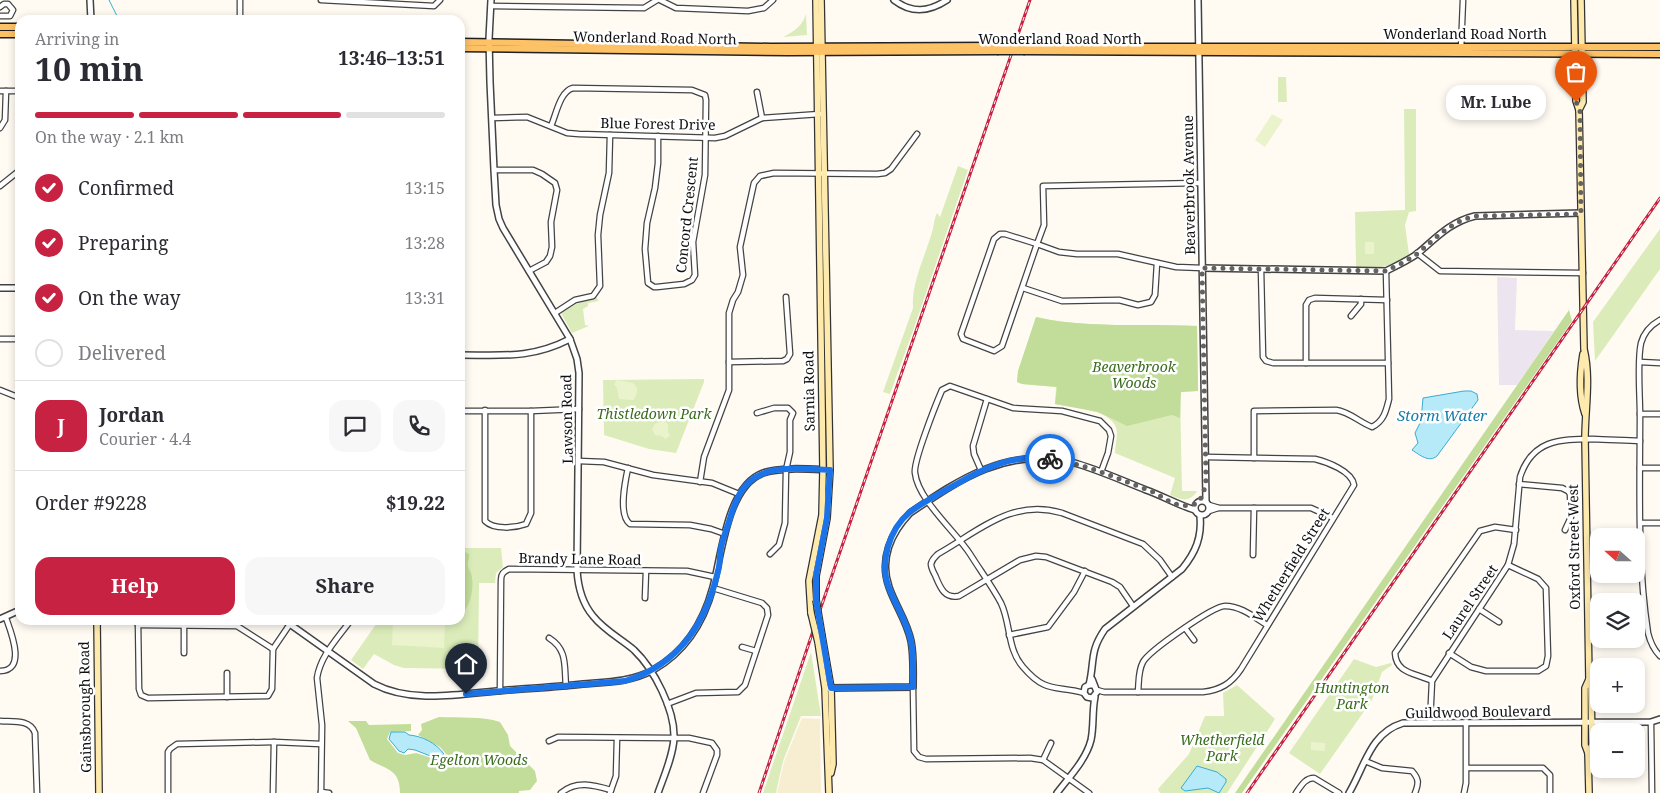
<!DOCTYPE html>
<html lang="en">
<head>
<meta charset="utf-8">
<style>
  body { margin:0; font-family:"Noto Serif",serif; background:#f7f7f7; color:#2b2b33; height:100vh; display:flex; flex-direction:column; font-size:19px; white-space:nowrap }
  * { box-sizing:border-box; margin:0 }
  p { font-size:16px; color:#7c7c81 }
  .icon { flex:none; width:28px; height:28px; fill:none; stroke:currentColor; stroke-width:2; stroke-linecap:round; stroke-linejoin:round }
  .map { position:relative; flex:1; overflow:hidden }
  .sheet { position:absolute; left:15px; top:15px; width:450px; height:610px; display:flex; flex-direction:column; background:#fff; border-radius:15px; box-shadow:0 2px 8px #0003 }
  .sheet>* { flex:none }
  .needle { width:32px; rotate:291deg }
  .fabs { position:absolute; left:1590px; top:528px; display:grid; gap:10px }
  .fabs a { display:grid; place-items:center; width:55px; height:55px; border-radius:10px; background:#fff; box-shadow:0 2px 8px #0003; font-size:25px }
  .pin { position:absolute; display:grid; place-items:center; width:42px; height:42px; color:#fff; margin:-51px -21px; border-radius:50% 50% 50% 0; rotate:-45deg; box-shadow:0 0 5px #0007 }
  .pin .icon { rotate:45deg }
  .courier { position:absolute; display:grid; place-items:center; width:50px; height:50px; margin:-25px; border:4px solid #1a73e8; border-radius:50%; background:#fff; color:#222; box-shadow:0 1px 6px #0007 }
  .bubble { position:absolute; height:35px; border-radius:15px; background:#fff; box-shadow:0 2px 8px #0003; font-size:16px; font-weight:700; line-height:35px; text-align:center }
  .headline em { font-style:normal; font-weight:700 }
  .headline div { display:flex; flex-direction:column-reverse }
  .headline { display:flex; align-items:center; justify-content:space-between; height:85px; padding:0 20px }
  h1 { font-size:32px; font-weight:700; line-height:38px }
  .bar { display:grid; grid-template-columns:repeat(4,1fr); gap:8px 5px; align-content:center; height:60px; padding:0 20px }
  .bar i { height:6px; border-radius:4px; background:#e1e1e2 }
  .bar .current { background:#c72242 }
  .bar p { grid-column:span 4 }
  .line { display:flex; align-items:center; gap:12px; padding:0 20px; border-top:1px solid #e1e1e2 }
  .line div { flex:1 }
  .round { display:grid; place-items:center; flex:none; width:52px; height:52px; border-radius:15px; background:#f7f7f7 }
  ol { padding:0 20px; list-style:none }
  li { display:flex; align-items:center; gap:15px; height:55px }
  li p { margin-inline-start:auto }
  li .icon { padding:5px; border-radius:50%; background:#c72242; color:#fff; stroke-width:4 }
  li:last-child { color:#7c7c81 }
  li i { width:28px; height:28px; border:2px solid #e1e1e2; border-radius:50% }
  .button { display:flex; gap:10px; margin-top:auto; padding:10px 20px }
  .button a { flex:1; height:58px; border-radius:15px; background:#c72242; color:#fff; font-size:20px; font-weight:700; line-height:58px; text-align:center }
  .button a+a { background:#f7f7f7; color:#2b2b33 }
  .map>svg:first-child { display:block }
</style>
</head>
<body>
<div class="map">
<svg width="1660" height="793" viewBox="0 0 1660 793">
  <rect width="100%" height="100%" fill="#fffbf3"/>
  <path fill="#ece5ef" d="M1497,277l20,1 -2,52 39,1 -37,54h-18z"/>
  <path fill="#f7eed2" d="M802,718l18,1 1,74h-44l7,-31z"/>
  <g fill="#dbecba">
    <path d="M806,14l1,21 -24,2c12,-6 19,-11 23,-23z"/>
    <path d="M1278,77h8l1,25h-9z"/>
    <path d="M1404,109h12v102l-7,1 -4,13 4,29c-17,15 -32,14 -53,13l-1,-55 50,-2z"/>
    <path d="M958,166l10,4 -54,158 -24,66 -7,-2 30,-84c-2,-25 12,-51 19,-76 2,-6 2,-13 5,-19l3,4z"/>
    <path d="M1660,229v40l-65,92 -2,-39z"/>
    <path d="M596,297l3,4 -11,2v3l-5,3 2,16 4,1 -17,7 -11,-20 15,-9z"/>
    <path d="M1036,317c53,12 107,6 161,9l1,65 -18,1 2,99h15c-7,12 -16,9 -27,4l5,-17 -60,-25c0,-7 2,-14 2,-21 -2,-23 -44,-24 -62,-28l1,-17 -34,-3 -5,-2 1,-11z"/>
    <path d="M704,379v3l-28,71 -27,-4 -45,-14 -1,-55z"/>
    <path d="M462,548h39l2,19 -7,6 -1,10h-16l-1,86 -74,-1 -10,-3 -20,-11 -11,15 -12,-9 28,-40h81z"/>
    <path d="M811,652l10,64h-20l-18,45 -7,32h-13z"/>
    <path d="M1354,659l22,8 15,-4 1,2 -10,7 -10,28 -52,74 -31,-21z"/>
    <path d="M1237,685l38,34 -48,74h-67l-2,-4 31,-35 16,-38h19l-1,-23z"/>
  </g>
  <g fill="#c2dd99">
    <path d="M1569,310l3,11 -330,472h-7z"/>
    <path d="M1036,317c53,12 107,6 161,9l1,65 -17,1 -1,26 -8,-3 -45,11 -29,-14 -43,-8 2,-17 -35,-3 -5,-2 1,-11z"/>
    <path d="M463,551l6,3c1,5 -2,8 -1,12 1,4 4,7 4,12 2,12 -2,30 -12,37v-37z"/>
    <path d="M439,717c19,1 43,-1 61,5l8,13 2,11 25,25 2,10 -7,9 -11,1v2h-119c0,-24 -13,-23 -30,-33l-14,-32 -8,-7h18l3,4 42,-1v7l-21,1 -3,7 11,14 7,2 11,-2 22,7 8,-6 -6,-7 -22,-12 4,-5 -1,-6z"/>
  </g>
  <g fill="#ebf3cd">
    <path d="M1272,114l11,6 -18,27 -10,-7z"/>
    <rect x="1365" y="242" width="9" height="12"/>
    <path d="M617,380l16,3c6,5 5,11 0,17l-14,-1 -2,-11 -3,-4z"/>
    <path d="M660,422h5l3,2v8l2,4 -5,3 -3,-3 -7,-1 -3,-6 3,-5z"/>
    <path d="M393,620h52l-1,28 -52,-3z"/>
    <path d="M1311,742l14,1v8l-14,-1z"/>
  </g>
  <g fill="#b6eaf8" stroke="#3aacd2">
    <path d="M1464,391h7l6,3 1,6 -41,56c-8,7 -17,-1 -25,-6l6,-7 -3,-10 6,-12 2,-23z"/>
    <path d="M391,732h14l4,3c13,1 27,8 35,19l-6,5 -23,-9 -7,-1 -4,4 -5,-2 -10,-12z"/>
    <path d="M1197,766l20,6 9,7v3l-7,11 -11,-5 -23,3 -4,-3z"/>
  </g>
  <g fill="none" stroke-linecap="round" stroke-linejoin="round">
    <path stroke="#3aacd2" stroke-width="1" d="M109,0l9,18"/>
    <g stroke="#434343" stroke-width="7">
      <g id="minor">
        <path d="M321,0l113,6 6,-6"/>
        <path d="M660,0l16,8 72,3 16,-3 9,-8"/>
        <path d="M491,6l153,2 13,-8"/>
        <path d="M0,7l4,-3h4l5,6 -3,6h-10"/>
        <path d="M240,20v-20"/>
        <path d="M1461,49l2,-49"/>
        <path d="M0,91h20"/>
        <path d="M757,92l5,26"/>
        <path d="M492,118l35,-1 40,16 12,1 136,4 10,-2 37,-18 58,-4"/>
        <path d="M551,126c5,-11 9,-35 22,-38l119,2 13,5 1,5 -1,75 -12,67 2,33 -3,5 -8,4 -27,3h-3l-6,-4 -3,-34 2,-26 8,-35 3,-25v-27"/>
        <path d="M0,128l5,-8 1,-29"/>
        <path d="M494,170h39l9,4 13,9 2,7 -6,32 1,25 -2,9 -4,6 -17,9"/>
        <path d="M1200,183l-157,3 1,39 -7,19 -32,-10h-5l-6,5 -33,95 2,5 31,12 8,-5 35,-102 22,8 18,2h41l58,13 26,1"/>
        <path d="M0,186l20,-16"/>
        <path d="M1417,253l23,18 143,2"/>
        <path d="M1261,269l2,88 3,4 7,2h115"/>
        <path d="M1023,288l39,13 57,-1 19,5 13,-3 4,-7 2,-32"/>
        <path d="M555,313l20,-13 18,-4 7,-10 -2,-51 2,-20 9,-42 1,-38"/>
        <path d="M1351,316l10,-12v-5"/>
        <path d="M1660,320c-9,5 -16,12 -19,23 -4,17 -1,53 -1,72 0,72 -3,146 8,218 2,8 6,17 12,23"/>
        <path d="M0,339h20"/>
        <path d="M729,362l54,-1 4,-2 3,-5 -4,-57"/>
        <path d="M1640,362l20,1"/>
        <path d="M1306,363v-58l3,-5 6,-2 72,2"/>
        <path d="M0,390l20,8"/>
        <path d="M485,410v111c9,9 30,7 41,3l5,-11v-102"/>
        <path d="M460,411h71l48,-2"/>
        <path d="M757,413l17,-5h14l5,5 -3,7v32l-4,18 -1,53 -6,22 -9,9"/>
        <path d="M1640,414h20"/>
        <path d="M1254,458v-47l82,-1c14,2 23,12 36,17 12,-6 14,-16 17,-28l-3,-128"/>
        <path d="M579,461l25,1 49,13 59,8 27,11"/>
        <path d="M628,468c-3,14 -10,47 2,56l60,1 21,4 14,5"/>
        <path d="M1640,468h20"/>
        <path d="M981,470l-7,-16 -1,-8 14,-47"/>
        <path d="M700,482l4,-25 25,-67v-77l4,-13 5,-8 5,-17 -3,-28 14,-64 6,-7 14,-3 103,1 8,-1 6,-4 26,-35"/>
        <path d="M1519,484l43,4 6,3 2,3 1,23 -6,13"/>
        <path d="M1209,505l10,3h92l22,10"/>
        <path d="M1209,511l9,-3"/>
        <path d="M1641,523h19"/>
        <path d="M1253,555l1,-47"/>
        <path d="M645,598l1,-27"/>
        <path d="M1133,606l-13,-19 -8,-5 -66,-25 -10,-1 -16,4 -61,36c-15,3 -19,-9 -24,-21 -2,-4 -4,-7 -4,-11 1,-5 4,-7 7,-10 41,-23 74,-56 124,-41l81,31 17,16 12,17"/>
        <path d="M1479,609l20,13"/>
        <path d="M138,620l1,69 2,6 7,3 120,-2 4,-7 1,-40 17,-25"/>
        <path d="M138,625l99,1 36,23"/>
        <path d="M1185,628l9,12"/>
        <path d="M1009,635l39,-8 26,-35 11,-21"/>
        <path d="M549,638c19,12 15,28 17,48"/>
        <path d="M742,647l14,4"/>
        <path d="M184,653v-27"/>
        <path d="M1449,653l22,14 15,4h52l8,-5 2,-10 -2,-68 -8,-9 -30,-14"/>
        <path d="M0,671c27,0 11,-39 6,-53"/>
        <path d="M1432,681c-16,-8 -36,-7 -37,-28l85,-122 15,-4 21,3"/>
        <path d="M913,687l1,64 5,6 7,2 104,-1 13,2 46,33"/>
        <path d="M1097,690l7,2h99c17,-2 28,-8 38,-23l113,-184c-2,-14 -27,-23 -39,-26l-109,-2"/>
        <path d="M500,691l1,-111c0,-6 2,-8 8,-11l178,2 28,6"/>
        <path d="M1138,692c1,-11 0,-21 5,-30 6,-11 70,-56 82,-56 16,0 29,11 42,19"/>
        <path d="M1084,693c-28,-8 -38,1 -61,-26 -16,-18 -12,-43 -22,-64 -9,-17 -21,-33 -31,-49 -14,-22 -52,-54 -55,-81 -2,-11 21,-69 27,-83l8,-4 63,22 49,3 38,10 9,9 2,6 -3,17 -7,19"/>
        <path d="M227,697v-24"/>
        <path d="M667,704l29,-11 42,-1 7,-7 23,-70 -1,-7 -5,-5 -49,-15"/>
        <path d="M0,721c13,1 30,-2 35,12l2,60"/>
        <path d="M1651,722l1,71"/>
        <path d="M1430,723l2,-42 76,-116 6,-21 6,-67c12,-37 39,-38 73,-38 15,1 31,1 47,2"/>
        <path d="M549,741l9,-4 116,1h15l23,5 5,7v5l-14,38"/>
        <path d="M1043,760l8,-17"/>
        <path d="M1365,761l17,7 30,3c7,8 7,12 3,22"/>
        <path d="M1467,768h76l7,7v18"/>
        <path d="M321,792l8,1"/>
        <path d="M168,793v-41l2,-3 7,-5 97,-2"/>
        <path d="M273,793l1,-51 47,2"/>
        <path d="M321,793l1,-68 -5,-47c3,-22 21,-40 34,-58"/>
        <path d="M561,793c15,-13 33,-8 50,-3"/>
        <path d="M610,793l6,-17 1,-38"/>
        <path d="M1296,793c5,-7 9,-15 18,-15l25,15"/>
        <path d="M1464,793l2,-10v-61"/>
      </g>
    </g>
    <g stroke="#434343" stroke-width="8">
      <g id="tertiary">
        <path d="M90,0l1,20"/>
        <path d="M491,0l-2,39 1,43 4,88 2,35 3,14 4,9 67,111 7,20 2,14 -2,197c1,17 5,33 16,46 11,14 28,23 41,34 20,19 41,60 40,88 -1,18 -10,38 -16,55"/>
        <path d="M894,0c18,14 35,12 53,0"/>
        <path d="M1198,0l8,501"/>
        <path d="M1202,268l184,3c10,-5 21,-10 31,-17 19,-16 33,-32 58,-38l106,-3"/>
        <path d="M0,288h20"/>
        <path d="M460,355c42,0 71,4 110,-16"/>
        <circle cx="1202" cy="508" r="7"/>
        <path d="M0,619l20,-9"/>
        <path d="M284,620l90,64c40,21 91,9 134,6 25,-2 50,-3 75,-6 25,-2 48,-2 70,-14 32,-18 51,-49 60,-83 9,-33 14,-101 50,-114 17,-6 45,-4 64,-3"/>
        <path d="M1092,679l5,13 -5,6 -5,-1 -3,-4 1,-6 4,-2h5"/>
        <path d="M1089,685c6,-24 0,-33 16,-56l77,-60c14,-17 20,-32 18,-54"/>
        <path d="M828,688l85,-1c0,-15 1,-31 -2,-46 -4,-20 -16,-36 -22,-54 -10,-28 2,-54 21,-74 50,-34 97,-66 161,-51 26,7 50,18 75,28 17,6 32,15 49,20"/>
        <path d="M1057,793c12,-16 29,-33 34,-53 3,-14 1,-29 4,-43"/>
        <path d="M1349,793c16,-27 21,-60 54,-70l248,-1 9,-3"/>
      </g>
    </g>
    <g stroke="#323232" stroke-width="8">
      <g id="secondary">
        <path d="M1574,0l2,101 3,9 5,239c7,30 1,60 1,90l4,240 2,9 1,57 -4,8"/>
        <path d="M1579,110l4,-8 -2,-102"/>
        <path d="M1583,354c-3,18 -4,42 2,60"/>
        <path d="M816,600v-24l11,-58 3,-48 -9,-470"/>
        <path d="M811,613l-2,-32 13,-66 1,-45 -7,-470"/>
        <path d="M97,620l2,173"/>
        <path d="M822,636l9,52 2,76 -2,9"/>
        <path d="M818,642l7,46 4,105"/>
        <path d="M1589,793l-1,-40 -3,-8v-57l4,-9"/>
      </g>
    </g>
    <g stroke="#212121" stroke-width="9">
      <g id="primary">
        <path d="M0,27h20"/>
        <path d="M0,34h20"/>
        <path d="M460,42l311,5 226,-1"/>
        <path d="M1025,47h635"/>
        <path d="M460,48l328,4 209,-1"/>
        <path d="M1025,51l635,3"/>
      </g>
    </g>
    <use href="#minor" stroke="#fff" stroke-width="4.5"/>
    <use href="#tertiary" stroke="#fff" stroke-width="5"/>
    <use href="#secondary" stroke="#ffeaae" stroke-width="5.5"/>
    <use href="#primary" stroke="#fdc166" stroke-width="6"/>
    <g stroke="#c72242" stroke-width="3">
      <g id="rail">
        <path d="M759,793l60,-180 211,-613"/>
        <path d="M1247,793l413,-595"/>
      </g>
    </g>
    <use href="#rail" stroke="#fff" stroke-width="1" stroke-dasharray="4" stroke-linecap="butt"/>
    <g stroke="#323232" stroke-width="8" stroke-linecap="butt">
      <g id="secondary-bridge">
        <path d="M816,600l6,36"/>
        <path d="M811,613l7,29"/>
      </g>
    </g>
    <g stroke="#212121" stroke-width="9" stroke-linecap="butt">
      <g id="primary-bridge">
        <path d="M997,46l28,1"/>
        <path d="M997,51h28"/>
      </g>
    </g>
    <use href="#secondary-bridge" stroke="#ffeaae" stroke-width="5.5"/>
    <use href="#primary-bridge" stroke="#fdc166" stroke-width="6"/>
  </g>
  <g fill="none" stroke-linecap="round" stroke-linejoin="round">
    <path stroke="#64625f" stroke-width="5" stroke-dasharray="0 9" d="M1050,459c36,5 69,20 103,33 9,4 17,12 27,13 4,1 12,0 15,-1 8,-4 10,-17 11,-24l-4,-212 184,3c10,-5 21,-10 31,-17 19,-16 33,-32 58,-38l106,-2 -1,-104 -4,-8"/>
    <path stroke="#1a73e8" stroke-width="6" d="M466,694l159,-13c56,-17 82,-60 94,-114 1,-7 1,-13 2,-19 2,-11 7,-22 10,-33 6,-18 12,-33 31,-41 17,-8 49,-5 68,-4l-3,48 -11,58v24l15,88 82,-1c0,-15 1,-31 -2,-46 -4,-19 -15,-35 -22,-53 -10,-25 0,-59 21,-76 13,-10 29,-18 43,-26 31,-18 59,-32 97,-27"/>
  </g>
  <g text-anchor="middle" stroke-width="5" stroke-linejoin="round" paint-order="stroke">
    <g font-size="14" fill="#101010" stroke="#fff">
      <text x="1465" y="39">Wonderland Road North</text>
      <text transform="translate(655 38) rotate(1)" y="5">Wonderland Road North</text>
      <text x="1060" y="44">Wonderland Road North</text>
      <text transform="translate(658 124) rotate(1)" y="5">Blue Forest Drive</text>
      <text transform="translate(1189 185) rotate(-91)" y="5">Beaverbrook Avenue</text>
      <text transform="translate(687 215) rotate(-84)" y="5">Concord Crescent</text>
      <text transform="translate(809 391) rotate(-91)" y="5">Sarnia Road</text>
      <text transform="translate(567 419) rotate(-91)" y="5">Lawson Road</text>
      <text transform="translate(1574 547) rotate(-91)" y="5">Oxford Street West</text>
      <text transform="translate(580 559) rotate(1)" y="5">Brandy Lane Road</text>
      <text transform="translate(1291 565) rotate(-58)" y="5">Whetherfield Street</text>
      <text transform="translate(1470 602) rotate(-56)" y="5">Laurel Street</text>
      <text transform="translate(85 707) rotate(-91)" y="5">Gainsborough Road</text>
      <text transform="translate(1478 712) rotate(-1)" y="5">Guildwood Boulevard</text>
    </g>
    <g font-size="14" font-style="italic" fill="#396c1d" stroke="#fff">
      <text x="1134" y="372">Beaverbrook<tspan x="1134" dy="16">Woods</tspan></text>
      <text x="654" y="419">Thistledown Park</text>
      <text x="1352" y="693">Huntington<tspan x="1352" dy="16">Park</tspan></text>
      <text x="1222" y="745">Whetherfield<tspan x="1222" dy="16">Park</tspan></text>
      <text x="479" y="765">Egelton Woods</text>
    </g>
    <g font-size="15" font-style="italic" fill="#137da8" stroke="#fff">
      <text x="1442" y="421">Storm Water</text>
    </g>
  </g>
</svg>
<div class="fabs">
<a><svg class="needle" viewBox="-14 -14 28 28"><path d="M0-13l5 13h-10z" fill="#e53935"/><path d="M0 13l5-13h-10z" fill="#7c7c81"/></svg></a>
<a><svg class="icon" aria-label="layers" viewBox="0 0 24 24"><path d="M12 4l9 5-9 5-9-5zM3 14l9 5 9-5"/></svg></a>
<a>+</a>
<a>−</a>
</div>
<div class="pin" style="left:1576px;top:102px;background:#ea580c"><svg class="icon" aria-label="bag" viewBox="0 0 24 24"><path d="M5 8h14l-1 12H6zM9 8a3 3 0 0 1 6 0"/></svg></div>
<div class="pin" style="left:466px;top:694px;background:#1f2937"><svg class="icon" aria-label="home" viewBox="0 0 24 24"><path d="M3 11l9-7 9 7M6 9v11h12V9"/></svg></div>
<div class="courier" style="left:1050px;top:459px"><svg class="icon" aria-label="bike" viewBox="0 0 24 24"><circle cx="6" cy="16" r="4"/><circle cx="18" cy="16" r="4"/><path d="M6 16l4-8h5l3 8M10 8l3 8H6M13 5h3"/></svg></div>
<div class="bubble" style="left:1446px;top:85px;width:100px">Mr. Lube</div>
<section class="sheet">
<div class="headline"><div><h1>10 min</h1><p>Arriving in</p></div><em>13:46–13:51</em></div>
<div class="bar"><i class="current"></i><i class="current"></i><i class="current"></i><i></i><p>On the way · 2.1 km</p></div>
<ol>
<li><svg class="icon" aria-label="check" viewBox="0 0 24 24"><path d="M5 12l5 5 9-10"/></svg>Confirmed<p>13:15</p></li>
<li><svg class="icon" aria-label="check" viewBox="0 0 24 24"><path d="M5 12l5 5 9-10"/></svg>Preparing<p>13:28</p></li>
<li><svg class="icon" aria-label="check" viewBox="0 0 24 24"><path d="M5 12l5 5 9-10"/></svg>On the way<p>13:31</p></li>
<li><i></i>Delivered</li>
</ol>
<div class="line" style="height:90px"><b class="round" style="background:#c72242;color:#fff">J</b><div><b>Jordan</b><p>Courier · 4.4</p></div><a class="round"><svg class="icon" aria-label="chat" viewBox="0 0 24 24"><path d="M4 5h16v11H9l-5 4z"/></svg></a><a class="round"><svg class="icon" aria-label="phone" viewBox="0 0 24 24"><path d="M5 4h4l2 5-3 2q2 4 5 5l2-3 5 2v4C11 20 4 13 5 4z"/></svg></a></div>
<div class="line" style="height:65px"><div>Order #9228</div><b>$19.22</b></div>
<div class="button"><a>Help</a><a>Share</a></div>
</section>
</div>
</body>
</html>
